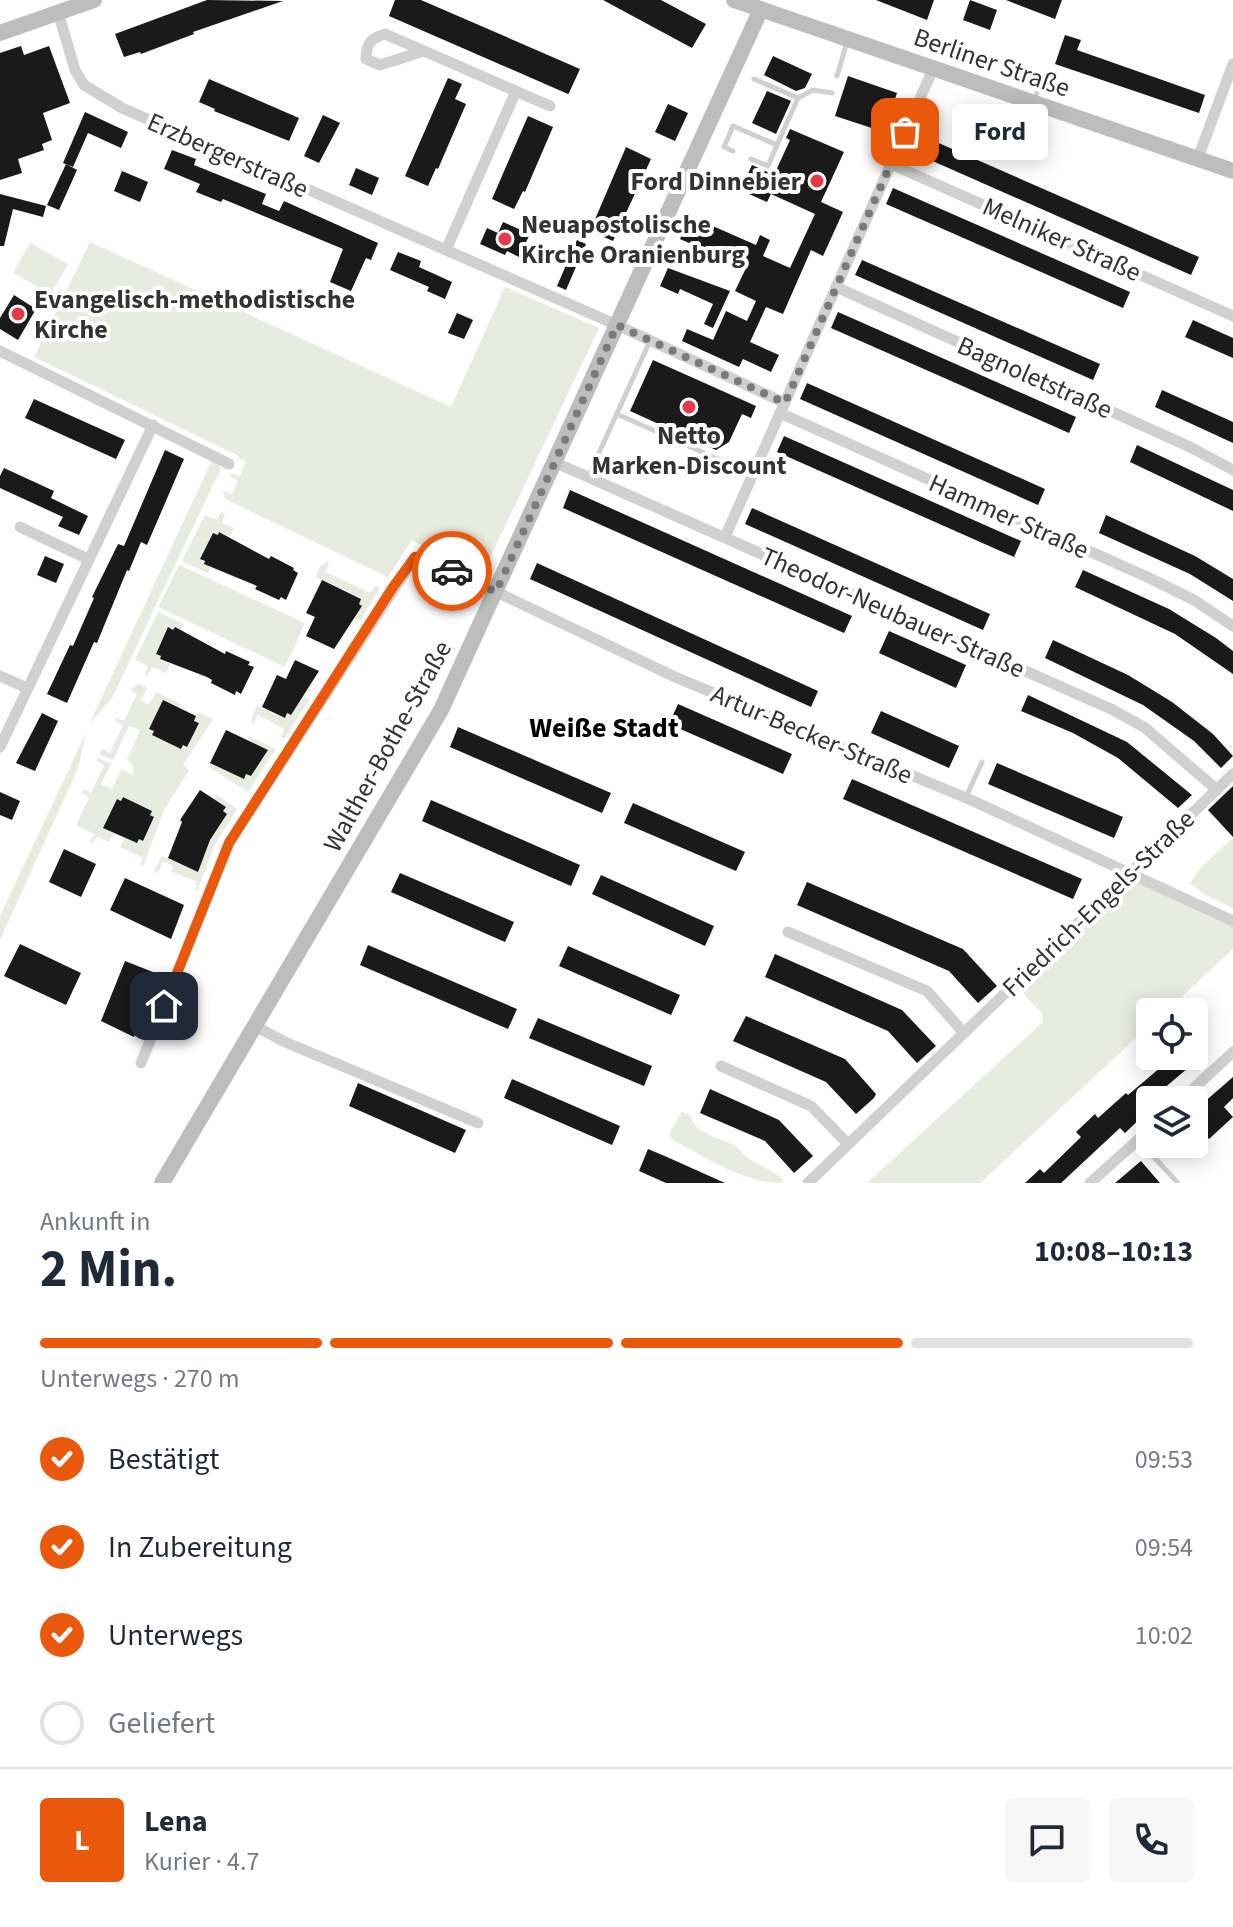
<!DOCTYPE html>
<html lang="de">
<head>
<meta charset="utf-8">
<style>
  body { margin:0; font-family:"Source Sans 3",sans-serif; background:#f6f6f7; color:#1f2937; height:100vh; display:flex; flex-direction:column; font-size:30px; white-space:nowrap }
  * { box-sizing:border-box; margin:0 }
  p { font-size:26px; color:#747a83 }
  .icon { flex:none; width:44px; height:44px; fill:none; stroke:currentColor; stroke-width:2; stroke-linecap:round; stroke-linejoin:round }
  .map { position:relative; height:1183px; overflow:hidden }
  .drawer { display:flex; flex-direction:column; background:#fff; flex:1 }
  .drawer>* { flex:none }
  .tools { position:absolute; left:1136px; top:998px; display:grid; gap:16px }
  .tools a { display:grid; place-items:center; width:72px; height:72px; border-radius:8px; background:#fff; box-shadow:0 4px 20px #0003; font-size:40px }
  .pin { position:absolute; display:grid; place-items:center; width:68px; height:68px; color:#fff; margin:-34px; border-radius:16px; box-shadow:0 4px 12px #0006 }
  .courier { position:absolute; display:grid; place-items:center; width:80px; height:80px; margin:-40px; border:6px solid #ea580c; border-radius:50%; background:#fff; color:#222; box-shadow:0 2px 10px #0007 }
  .bubble { position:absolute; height:56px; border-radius:8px; background:#fff; box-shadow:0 4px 20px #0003; font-size:26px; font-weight:700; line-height:56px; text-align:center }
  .headline em { font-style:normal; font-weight:700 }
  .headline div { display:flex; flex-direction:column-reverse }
  .headline { display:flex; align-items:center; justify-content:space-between; height:136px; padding:0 40px }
  h1 { font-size:52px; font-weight:700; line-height:60px }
  .bar { display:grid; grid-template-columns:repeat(4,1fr); gap:12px 8px; align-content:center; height:96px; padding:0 40px }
  .bar i { height:10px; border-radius:6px; background:#e0e1e3 }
  .bar .selected { background:#ea580c }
  .bar p { grid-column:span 4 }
  .line { display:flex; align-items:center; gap:20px; padding:0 40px; border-top:2px solid #e0e1e3 }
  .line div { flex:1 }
  .round { display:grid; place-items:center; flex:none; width:84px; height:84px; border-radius:8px; background:#f6f6f7 }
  ol { padding:0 40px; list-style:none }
  li { display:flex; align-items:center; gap:24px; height:88px }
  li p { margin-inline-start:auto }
  li .icon { padding:8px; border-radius:50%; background:#ea580c; color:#fff; stroke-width:4 }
  li:last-child { color:#747a83 }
  li i { width:44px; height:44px; border:4px solid #e0e1e3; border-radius:50% }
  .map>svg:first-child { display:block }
</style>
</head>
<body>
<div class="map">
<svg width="1233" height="1183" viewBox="0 0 1233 1183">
  <rect width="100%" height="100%" fill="#fff"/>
  <g fill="#e6ecdf">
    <path d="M90,242l361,165 54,-120 94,41 -117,247 -70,-35 -24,37 -163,-78 -2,-8 9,3 6,-13 -8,-5 1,-3 9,3 6,-14 -8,-4 1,-2 -205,-99z"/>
    <path d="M30,243l38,21 -17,30 -38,-21z"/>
    <path d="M212,460l9,8 -109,230 -22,25z"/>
    <path d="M221,512l4,2 -3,9 12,5 -4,9 -10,-5 -2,3 -6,-2 -12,26 11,9 -3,5 -26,-12 23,-46 12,5z"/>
    <path d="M327,562l2,1 -3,9 44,21 5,-7 5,2 -20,33 -6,-3 8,-12 -3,-2 2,-6 -45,-21 5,-12z"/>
    <path d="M179,565l126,58 -20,44 -127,-60z"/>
    <path d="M158,612l26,12 -3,6 -6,-3 -2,3 -5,-2 -12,25 5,3 -1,4 10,4 -4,9 -14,-6 -4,8 -3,-1 3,-8 -13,-6z"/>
    <path d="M139,684l8,4 -6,13 8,4 7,-13 25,12 -2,4 -16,-7 -13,27 4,3 -2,4 29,14 2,-4 4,1 11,-23 -4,-2 4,-9 15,7 -30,46 6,5 -25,40 -21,56 -3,-1 3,-7 -23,-11 5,-9 11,5 3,-4 4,2 11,-23 -4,-3 1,-4 -28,-14 -2,4 -5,-1 -13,27 11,6 -5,9 -12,-6 -4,7 -3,-1 4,-8 -18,-9 13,-27 -8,-5 2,-4 8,4 13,-28 -7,-4 1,-3 13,6 -10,20 11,5 10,-20 10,6 2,-3 -2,-9 -5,-3 13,-30 -11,-4 -16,34 -14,-6 3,-5 8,4 13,-28 -8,-4 1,-3 8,3 13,-27 -7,-4z"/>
    <path d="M303,696l7,3 -26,40 -3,-2 3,-8 -26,-14 -5,8 -2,-1 5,-16 28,12 3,-5 4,1z"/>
    <path d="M86,733l-8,35 -78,172v-24z"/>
    <path d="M249,736l27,13 -28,43 -39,-25 1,-4 34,15 2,-4 5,2 17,-26 -20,-10z"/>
    <path d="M217,795l20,14 -22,35 -18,47 -2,-2 2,-7 -26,-11 2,-5 -10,-5 -5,12 -4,-2 8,-15 36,16 12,-32 17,-26 -4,-3 2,-4 -11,-7z"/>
    <path d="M1233,838v70l-29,-14 -14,-11 12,-17z"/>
    <path d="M1131,882h8l94,44v23l-68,63h-15v13l-170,158h-113l176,-161 -1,-9 -17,-17 -2,-5 17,-21z"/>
    <path d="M682,1112l8,3c5,21 30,21 45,31 6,4 9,10 14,13 12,7 23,11 33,20v4c-38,0 -77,-26 -109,-43l-4,-7z"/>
  </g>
  <g fill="#1a1a1a">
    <path d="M207,0l76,1 -90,31 1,2 -53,20 -1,-2 -16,5 -9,-23z"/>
    <path d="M395,0h26l159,69 -11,24 -1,1 -179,-78z"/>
    <path d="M603,0h58l45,24 -14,24z"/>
    <path d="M876,0h58l-7,20z"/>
    <path d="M970,0l27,10 -7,20 -27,-10z"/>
    <path d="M1006,0h56l-7,19z"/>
    <path d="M1065,35l16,5 -4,10 128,45 -6,18 -144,-49z"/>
    <path d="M21,46l3,9 25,-9 21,57 -27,10 9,27 -10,4 2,6 -26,9 4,14 -22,7v-127z"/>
    <path d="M773,56l39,18 -7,14 -9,3 -32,-16z"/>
    <path d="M848,76l49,17 -13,39 -49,-16z"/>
    <path d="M448,78l14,6 -7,15 11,5 -28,65 -2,-1 -8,18 -23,-10z"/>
    <path d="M209,79l90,39 -10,23 -75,-30 1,-2 -16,-7z"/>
    <path d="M767,91l24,10 -15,33 -24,-11z"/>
    <path d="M668,104l20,9 -13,28 -20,-9z"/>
    <path d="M85,112l43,20 -7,16 -33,-15 -15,34 -10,-4z"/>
    <path d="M323,115l17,8 -21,40 -15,-7z"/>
    <path d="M528,116l25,11 -28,65 -2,-1 -9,18 -22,-10z"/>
    <path d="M790,129l54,23 -23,50 22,10 -20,44 -12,-6 -28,64 -17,-7 -16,35 29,13 -8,17 -28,-13 -4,8 -57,-26 5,-12 26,11 13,-29 21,10 9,-20 -21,-10 11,-23 -66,-29 10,-23 66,29 4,-10 10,5 -7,16 27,12 25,-54 -44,-20 -4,8 -27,-12 12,-25 22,10 16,-35 -4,-2z"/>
    <path d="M918,134l281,123 -8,18 -281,-124z"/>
    <path d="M626,147l25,12 -38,82 -23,-10z"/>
    <path d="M172,150l24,9 -2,6 72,29 -4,10 17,7 5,-10 94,42 -7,17 -5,-2 -15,33 -21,-9 13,-33 -120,-50 -2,3 -25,-10 4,-8 -36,-15z"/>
    <path d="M66,164l11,6 -18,40 -12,-5z"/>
    <path d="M356,168l23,10 -7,17 -23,-10z"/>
    <path d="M122,171l26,11 -8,20 -26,-11z"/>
    <path d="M893,188l237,104 -7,16 -237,-104z"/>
    <path d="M0,194l46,12 -3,11 -30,-8 -9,37h-4z"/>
    <path d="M503,222l27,12 -11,23 -12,-6 -2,4 -25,-11 7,-16 11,5z"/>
    <path d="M577,240l9,4 -20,46 -9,-4z"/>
    <path d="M398,252l23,9 -2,6 33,15 -7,17 -18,-8 2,-4 -39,-17z"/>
    <path d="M862,260l238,104 -7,16 -238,-105z"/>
    <path d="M668,268l62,23 -17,37 -9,-4 9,-20 -33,-15 -2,5 -18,-8z"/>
    <path d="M14,295l22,14 -18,31 -18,-11v-11z"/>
    <path d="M838,312l238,105 -7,16 -238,-105z"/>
    <path d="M457,313l16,7 -9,19 -16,-6z"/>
    <path d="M1193,320l40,18v20l-48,-21z"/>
    <path d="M653,360l103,46 -5,12 -9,-4 -13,28 -13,8 -86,-39z"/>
    <path d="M807,383l238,106 -7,16 -238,-106z"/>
    <path d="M1162,390l71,32v21l-78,-36z"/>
    <path d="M34,399l91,41 -9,19 -91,-41z"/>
    <path d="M784,436l237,105 -7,16 -237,-105z"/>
    <path d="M1137,445l96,45v21l-103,-49z"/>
    <path d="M165,450l19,9 -37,86 -6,-3 -12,29 -2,-1 -30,73 -3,-1 -27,61 -20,-9 23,-49 3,1 21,-48 -2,-1 26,-53 6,2z"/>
    <path d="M4,468l50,23 -3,7 37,18 -9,19 -21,-9 5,-9 -63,-29v-12z"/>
    <path d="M570,490l282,126 -8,17 -281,-125z"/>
    <path d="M752,508l238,106 -7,16 -238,-106z"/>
    <path d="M1106,515l89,41 38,23v22l-43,-27 -91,-41z"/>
    <path d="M219,532l50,27 2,-3 23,12 -1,2 5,3 -12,27 -5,-3 -2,3 -24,-11 2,-3 -53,-22 1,-3 -5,-2 13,-26 5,2z"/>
    <path d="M45,556l19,8 -8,19 -19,-8z"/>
    <path d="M537,563l281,128 -7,16 -281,-128z"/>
    <path d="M1083,570l86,39 47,29 17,13v23l-58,-40 -100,-47z"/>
    <path d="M322,580l39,19 -2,5 3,2 -28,43 -28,-13 9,-19 -9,-4z"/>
    <path d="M168,627l5,3 2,-3 50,27 1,-3 24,11 -2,3 6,2 -13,27 -5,-3 -1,4 -24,-12 1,-3 -5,-3 -47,-18 1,-3 -5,-2z"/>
    <path d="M889,631l77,34 -10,23 -77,-35z"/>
    <path d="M1053,640l75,35 44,27 41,32 20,22 -12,12 -27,-27 -51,-36 -98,-47z"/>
    <path d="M295,660l24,11 -28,44 -4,-2 -2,5 -23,-11 15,-32 9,4z"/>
    <path d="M1028,695l99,47 65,53 -14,13 -60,-50 -45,-25 -52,-22z"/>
    <path d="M163,700l33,16 -2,5 5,2 -12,24 -4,-2 -2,4 -29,-14 2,-4 -5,-2z"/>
    <path d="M678,704l114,50 -9,20 -114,-50z"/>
    <path d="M881,711l78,35 -10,22 -78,-35z"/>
    <path d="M42,713l16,8 -23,50 -19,-8z"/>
    <path d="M458,727l153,66 -9,20 -152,-66z"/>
    <path d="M226,730l42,20 -17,26 -5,-2 -2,5 -34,-16z"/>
    <path d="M997,763l126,54 -9,21 -126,-54z"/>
    <path d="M852,779l230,100 -9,20 -230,-100z"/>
    <path d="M1233,786v51l-25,-27z"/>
    <path d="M200,790l26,17 -3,4 4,3 -17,26 -12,32 -30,-14 14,-36 -2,-2z"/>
    <path d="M0,792l20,9 -8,19 -12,-5z"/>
    <path d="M123,797l29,14 -2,4 4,2 -11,24 -4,-2 -2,4 -34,-15 14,-29 4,2z"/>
    <path d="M431,800l149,65 -9,21 -149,-65z"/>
    <path d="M633,803l112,49 -9,19 -112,-48z"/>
    <path d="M64,849l32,15 -15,33 -32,-15z"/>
    <path d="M400,873l114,49 -9,20 -114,-50z"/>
    <path d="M601,875l113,51 -9,20 -113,-52z"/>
    <path d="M125,878l59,27 -13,34 -61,-29z"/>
    <path d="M807,882l156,67 34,37 -19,17 -29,-32 -152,-66z"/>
    <path d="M20,944l61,29 -15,32 -62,-29z"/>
    <path d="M368,945l149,64 -9,20 -148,-64z"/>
    <path d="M568,946l112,49 -9,20 -112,-49z"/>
    <path d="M775,954l127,56 34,36 -19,17 -29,-32 -123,-54z"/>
    <path d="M125,961l33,13 -24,63 -33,-16z"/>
    <path d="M746,1016l99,43 31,35 -2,4 -18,16 -30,-32 -93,-41z"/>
    <path d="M538,1018l114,48 -8,20 -115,-48z"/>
    <path d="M1174,1056h14l6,7 -44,37 -8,10 4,3 -21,20 -5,-5 -59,55h-36l15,-14 4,4 37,-36 -5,-5 19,-18 3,4 28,-25 2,2z"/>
    <path d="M1233,1077v21l-9,9 9,10 -24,22 -7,-7 -8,8v-29z"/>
    <path d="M512,1079l108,47 -8,19 -108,-47z"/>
    <path d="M358,1083l108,47 -11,23 -106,-47z"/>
    <path d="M710,1089l69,31 34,36 -19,17 -29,-32 -65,-28z"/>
    <path d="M648,1149l19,8 58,26h-59l-27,-12z"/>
    <path d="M1141,1161l19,22h-45z"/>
  </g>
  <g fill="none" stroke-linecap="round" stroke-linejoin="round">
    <g stroke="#d0d0d0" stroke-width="5">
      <path d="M837,76l10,-34"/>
      <path d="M754,79l44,19"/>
      <path d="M1034,101l9,-25"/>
      <path d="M733,151l-9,-4 9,-21 44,19 21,-47 15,-8 19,3"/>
      <path d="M751,159l17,7 9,-21"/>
      <path d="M617,414l134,60"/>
      <path d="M588,477l62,-136"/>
      <path d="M966,797l16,-35"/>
      <path d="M1138,1140l40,43"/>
    </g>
    <g stroke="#d0d0d0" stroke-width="11">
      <path d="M58,12l17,58 9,15 38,23 495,217 168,78"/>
      <path d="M424,51l-44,14 -14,-6c0,-15 5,-21 19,-25l165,72"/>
      <path d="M1198,158l35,-94"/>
      <path d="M891,164l342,152"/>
      <path d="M446,250l70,-159"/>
      <path d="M836,287l354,160 43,23"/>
      <path d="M0,351l229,113"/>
      <path d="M780,413l365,163 49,24 39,26"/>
      <path d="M554,462l557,247 33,18 72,62"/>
      <path d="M20,527l68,32"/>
      <path d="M725,537l209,-470"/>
      <path d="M0,676l27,12"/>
      <path d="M0,747l153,-322"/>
      <path d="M788,932l139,59 37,42"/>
      <path d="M253,1025l32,17 193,81"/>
      <path d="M141,1063l88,-220 186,-286h8l252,120 296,123 262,121"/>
      <path d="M721,1066l90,40 37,38"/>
      <path d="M1181,1100l52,-48"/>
      <path d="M808,1183l425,-409"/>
      <path d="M1090,1183l60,-54"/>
    </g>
    <g stroke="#bdbdbd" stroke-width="16">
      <path d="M734,0l499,171"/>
      <path d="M0,33l94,-33"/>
      <path d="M162,1183l279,-473 320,-701"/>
    </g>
  </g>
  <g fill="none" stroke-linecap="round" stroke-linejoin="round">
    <path stroke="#7a7a7a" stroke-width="8" stroke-dasharray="0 14.4" d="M452,571l44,21 121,-267 168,78 120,-271"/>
    <path stroke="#ea580c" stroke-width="10" d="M164,1006l65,-163 164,-256 22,-30h8l29,14"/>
  </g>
  <g fill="#e63946" stroke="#fff" stroke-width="3">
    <circle cx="817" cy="181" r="8"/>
    <circle cx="505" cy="239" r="8"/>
    <circle cx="18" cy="314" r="8"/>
    <circle cx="689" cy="407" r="8"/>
  </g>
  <g text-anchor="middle" stroke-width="8" stroke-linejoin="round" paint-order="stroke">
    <g font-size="26" fill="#333" stroke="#fff">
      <text transform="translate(992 62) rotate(19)" y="9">Berliner Straße</text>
      <text transform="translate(228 155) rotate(24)" y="9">Erzbergerstraße</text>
      <text transform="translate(1062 239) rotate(24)" y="9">Melniker Straße</text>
      <text transform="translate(1035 377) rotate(24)" y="9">Bagnoletstraße</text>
      <text transform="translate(1009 516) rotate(24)" y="9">Hammer Straße</text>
      <text transform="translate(893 612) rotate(24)" y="9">Theodor-Neubauer-Straße</text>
      <text transform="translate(812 734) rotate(23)" y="9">Artur-Becker-Straße</text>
      <text transform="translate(387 746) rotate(-61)" y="9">Walther-Bothe-Straße</text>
      <text transform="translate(1098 903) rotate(-44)" y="9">Friedrich-Engels-Straße</text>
    </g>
    <g font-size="26" font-weight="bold" fill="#333" stroke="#fff" text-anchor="start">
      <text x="801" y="190" text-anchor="end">Ford Dinnebier</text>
      <text x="521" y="233">Neuapostolische<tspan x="521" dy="30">Kirche Oranienburg</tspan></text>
      <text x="34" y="308">Evangelisch-methodistische<tspan x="34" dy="30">Kirche</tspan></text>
      <text x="689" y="444" text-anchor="middle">Netto<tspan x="689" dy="30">Marken-Discount</tspan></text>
    </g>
    <g font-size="28" font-weight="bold" fill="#000" stroke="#fff">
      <text x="604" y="737">Weiße Stadt</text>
    </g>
  </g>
</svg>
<div class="tools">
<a><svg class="icon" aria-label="locate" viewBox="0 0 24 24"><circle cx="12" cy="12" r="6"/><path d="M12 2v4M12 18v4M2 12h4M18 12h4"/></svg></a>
<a><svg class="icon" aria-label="layers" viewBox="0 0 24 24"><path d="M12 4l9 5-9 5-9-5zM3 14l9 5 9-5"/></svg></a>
</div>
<div class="pin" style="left:905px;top:132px;background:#ea580c"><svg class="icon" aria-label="bag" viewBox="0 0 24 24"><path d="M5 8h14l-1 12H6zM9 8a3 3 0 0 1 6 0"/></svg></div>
<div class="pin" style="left:164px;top:1006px;background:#1f2937"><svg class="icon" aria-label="home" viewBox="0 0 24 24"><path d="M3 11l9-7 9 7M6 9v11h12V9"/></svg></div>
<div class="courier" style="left:452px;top:571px"><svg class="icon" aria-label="car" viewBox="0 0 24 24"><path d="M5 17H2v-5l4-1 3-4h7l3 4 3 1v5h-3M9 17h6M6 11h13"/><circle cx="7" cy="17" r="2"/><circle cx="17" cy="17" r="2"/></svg></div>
<div class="bubble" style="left:952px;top:104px;width:96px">Ford</div>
</div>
<section class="drawer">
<div class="headline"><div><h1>2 Min.</h1><p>Ankunft in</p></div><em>10:08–10:13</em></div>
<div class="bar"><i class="selected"></i><i class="selected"></i><i class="selected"></i><i></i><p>Unterwegs · 270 m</p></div>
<ol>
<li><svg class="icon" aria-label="check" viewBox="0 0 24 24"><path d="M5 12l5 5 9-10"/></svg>Bestätigt<p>09:53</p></li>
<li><svg class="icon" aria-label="check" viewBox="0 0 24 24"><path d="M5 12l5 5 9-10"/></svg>In Zubereitung<p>09:54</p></li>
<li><svg class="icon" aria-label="check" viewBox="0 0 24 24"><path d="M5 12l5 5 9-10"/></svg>Unterwegs<p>10:02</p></li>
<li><i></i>Geliefert</li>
</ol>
<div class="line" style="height:144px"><b class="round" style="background:#ea580c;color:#fff">L</b><div><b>Lena</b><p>Kurier · 4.7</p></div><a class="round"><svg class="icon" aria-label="chat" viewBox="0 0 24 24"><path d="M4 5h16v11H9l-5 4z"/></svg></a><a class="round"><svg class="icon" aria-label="phone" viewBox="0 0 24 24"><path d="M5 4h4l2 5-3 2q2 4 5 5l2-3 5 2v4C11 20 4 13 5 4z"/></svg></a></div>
</section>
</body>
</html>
